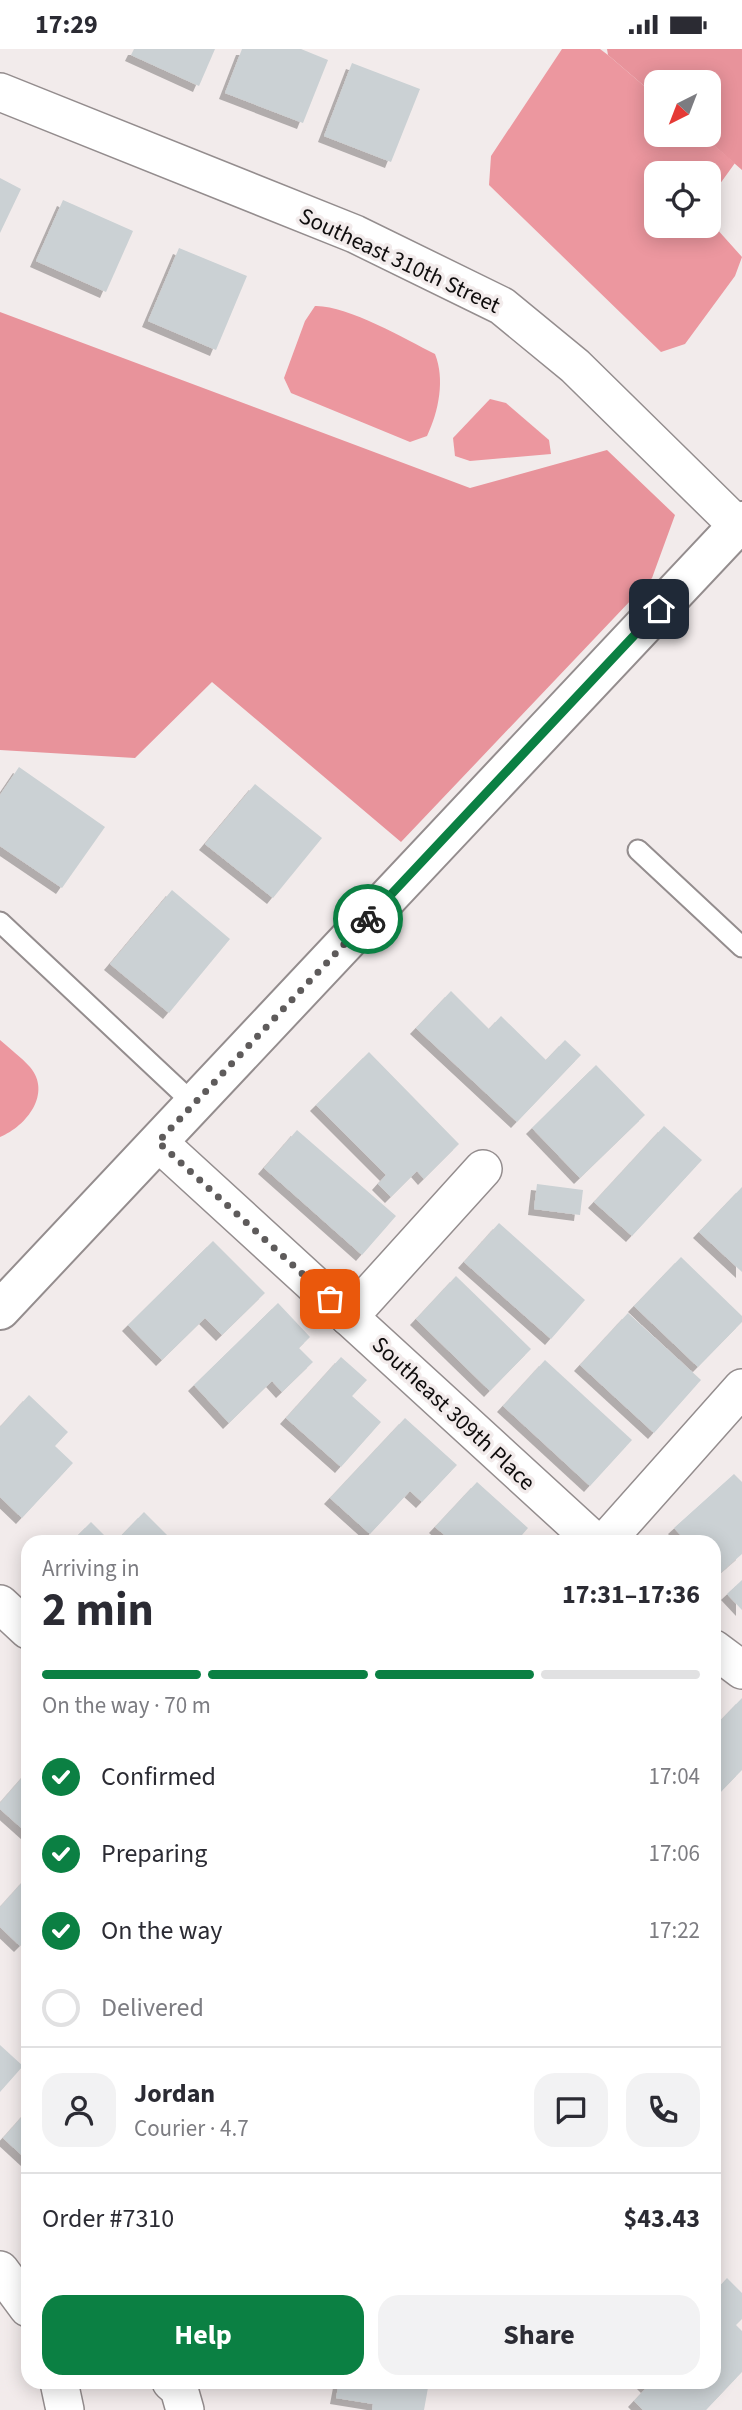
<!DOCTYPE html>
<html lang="en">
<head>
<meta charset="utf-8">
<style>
  body { margin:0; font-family:"Source Sans 3",sans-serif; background:#f2f2f3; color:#2b2b33; height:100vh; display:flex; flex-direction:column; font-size:26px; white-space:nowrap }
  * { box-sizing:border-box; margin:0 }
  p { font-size:23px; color:#7c7c81 }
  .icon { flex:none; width:38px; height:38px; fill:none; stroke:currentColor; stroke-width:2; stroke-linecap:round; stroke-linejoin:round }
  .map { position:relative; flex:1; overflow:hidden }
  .panel { position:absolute; left:21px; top:1486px; width:700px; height:854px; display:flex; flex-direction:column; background:#fff; border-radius:21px; box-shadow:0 4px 18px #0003 }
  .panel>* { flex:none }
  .needle { width:46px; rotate:222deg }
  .fabs { position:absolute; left:644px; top:21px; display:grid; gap:14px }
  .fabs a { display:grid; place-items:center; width:77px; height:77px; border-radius:14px; background:#fff; box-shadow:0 4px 18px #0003; font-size:35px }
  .pin { position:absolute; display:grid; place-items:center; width:60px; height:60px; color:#fff; margin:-30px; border-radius:14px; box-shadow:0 4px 10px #0006 }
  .courier { position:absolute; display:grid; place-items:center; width:70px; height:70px; margin:-35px; border:5px solid #0b8043; border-radius:50%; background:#fff; color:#222; box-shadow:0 2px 9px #0007 }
  .overview em { font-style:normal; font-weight:700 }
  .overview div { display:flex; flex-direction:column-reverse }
  .overview { display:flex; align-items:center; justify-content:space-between; height:119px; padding:0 21px }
  h1 { font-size:46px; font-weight:700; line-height:52px }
  .bar { display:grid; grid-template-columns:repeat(4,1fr); gap:10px 7px; align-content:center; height:84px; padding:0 21px }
  .bar i { height:9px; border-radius:5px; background:#e1e1e2 }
  .bar .active { background:#0b8043 }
  .bar p { grid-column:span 4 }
  .line { display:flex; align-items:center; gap:18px; padding:0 21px; border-top:2px solid #e1e1e2 }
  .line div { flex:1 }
  .round { display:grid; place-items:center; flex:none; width:74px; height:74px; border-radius:21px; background:#f2f2f3 }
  ol { padding:0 21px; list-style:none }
  li { display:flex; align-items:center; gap:21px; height:77px }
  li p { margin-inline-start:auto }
  li .icon { padding:7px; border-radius:50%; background:#0b8043; color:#fff; stroke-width:4 }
  li:last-child { color:#7c7c81 }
  li i { width:38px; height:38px; border:4px solid #e1e1e2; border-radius:50% }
  .cta { display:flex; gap:14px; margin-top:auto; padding:14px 21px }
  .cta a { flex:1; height:80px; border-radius:21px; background:#0b8043; color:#fff; font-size:28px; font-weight:700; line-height:80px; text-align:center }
  .cta a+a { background:#f2f2f3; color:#2b2b33 }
  .status { display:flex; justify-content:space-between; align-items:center; height:49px; padding:0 35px; background:#fff; direction:ltr }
  .status svg { height:19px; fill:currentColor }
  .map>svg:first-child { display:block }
</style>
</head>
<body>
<div class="status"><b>17:29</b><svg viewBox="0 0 49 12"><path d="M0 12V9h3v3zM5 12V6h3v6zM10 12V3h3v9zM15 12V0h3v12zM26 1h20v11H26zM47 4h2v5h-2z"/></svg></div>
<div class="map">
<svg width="742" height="2361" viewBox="0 0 742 2361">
  <defs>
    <filter id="shadow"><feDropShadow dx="-6" dy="6" stdDeviation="0" flood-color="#0004"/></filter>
  </defs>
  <rect width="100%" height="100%" fill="#f2ebeb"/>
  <g fill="#e8939b">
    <path d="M607,0h135v121l-40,-35h7v-53h-53v14l-48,-41z"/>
    <path d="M0,263l470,176 137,-38 68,65 -23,63 -251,264 -189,-160 -77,76 -135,-8z"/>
  </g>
  <g fill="#ec979f">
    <path d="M562,0h38l8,6 48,41v39h46l33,28 -26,36v-26h-53v53h53v-21l7,23 26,29 -7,19 -50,68 -24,8 -172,-167 2,-29z"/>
    <path d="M315,257c32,-1 90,33 120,48 10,25 4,57 -8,82l-17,6 -119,-49 -7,-15 21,-57z"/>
    <path d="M490,350l16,4 43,37 2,14 -81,7 -15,-5 -2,-18z"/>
    <path d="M0,991c10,9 21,17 30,27 22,26 -3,59 -30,70z"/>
  </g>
  <g fill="#cbd1d4" filter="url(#shadow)">
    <path d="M134,0h81l-16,37 -68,-31z"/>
    <path d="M242,0h59l27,11 -25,63 -78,-30z"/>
    <path d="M352,14l68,26 -29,73 -67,-26z"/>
    <path d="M0,129l21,11 -21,44z"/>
    <path d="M63,151l70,31 -27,61 -70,-31z"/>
    <path d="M179,199l68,28 -31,74 -68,-29z"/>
    <path d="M19,718l86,60 -43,61 -62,-42v-51z"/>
    <path d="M255,735l67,54 -49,60 -68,-54z"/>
    <path d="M172,841l58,49 -61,74 -59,-49z"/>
    <path d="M451,942l38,38 12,-13 45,44 19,-20 16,15 -64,67 -101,-94z"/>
    <path d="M369,1003l90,92 -35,35 -7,-8 -26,26 -13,-13 8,-9 -70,-70z"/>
    <path d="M596,1016l49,50 -65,63 -48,-50z"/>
    <path d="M664,1077l38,34 -70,76 -38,-34z"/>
    <path d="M297,1081l99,86 -34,39 -98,-87z"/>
    <path d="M537,1135l46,6 -3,25 -46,-6z"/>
    <path d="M742,1138v85l-43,-40z"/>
    <path d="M499,1174l86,77 -34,39 -87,-77z"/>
    <path d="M213,1192l52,52 -43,42 -17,-17 -43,42 -34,-35z"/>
    <path d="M681,1208l61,59v6l-44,45 -64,-61z"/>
    <path d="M456,1227l75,73 -41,42 -74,-72z"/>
    <path d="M278,1254l32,34 -11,11 14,14 -31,30 -10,-11 -43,42 -35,-38z"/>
    <path d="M628,1264l73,67 -47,53 -74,-68z"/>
    <path d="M341,1308l26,23 -15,16 29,26 -40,45 -55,-49z"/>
    <path d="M545,1311l87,80 -42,46 -87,-80z"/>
    <path d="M29,1346l39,37 -13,14 18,17 -51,55 -22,-21v-70z"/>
    <path d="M405,1369l52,47 -35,37 -12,-11 -40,43 -40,-36z"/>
    <path d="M734,1425l8,8v72l-25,22 -3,-3v-31h-27l-13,-14z"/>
    <path d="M477,1433l51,46 -12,14h-72l4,-4 -13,-11z"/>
    <path d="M144,1463l30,30h-59z"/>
    <path d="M91,1473l20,20h-40z"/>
    <path d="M742,1531v30l-15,-16z"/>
    <path d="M742,1649v72l-28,29v-72z"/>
    <path d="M28,1722v63l-28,-25v-6z"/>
    <path d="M28,1827v62l-8,8 -20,-19v-20z"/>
    <path d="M0,1996l23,21 -23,26z"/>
    <path d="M28,2061v51l-25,-23z"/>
    <path d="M727,2229l15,15v26l-6,6 6,6v41l-36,38h-63l-9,-9 13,-14 -5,-5h72v-65l2,-3 -2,-2v-20z"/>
    <path d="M339,2333h90l-5,28h-52l1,-6 -37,-6z"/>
  </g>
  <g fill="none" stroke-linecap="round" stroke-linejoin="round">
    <g stroke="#948d8e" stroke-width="23">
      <g id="lane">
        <path d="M638,801l104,97"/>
        <path d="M0,873l194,182"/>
      </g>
    </g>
    <g stroke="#948d8e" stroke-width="40">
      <g id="street">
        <path d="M0,43l355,142 147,72 73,60 163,160"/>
        <path d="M158,1093l437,400"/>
        <path d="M349,1268l134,-148"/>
        <path d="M605,1493l137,-154"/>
        <path d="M0,1555l28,26"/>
        <path d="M714,1600l28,21"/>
        <path d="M0,2221l28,38"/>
        <path d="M59,2333l6,28"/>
        <path d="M171,2333l8,7 6,21"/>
      </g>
    </g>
    <g stroke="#948d8e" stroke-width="42">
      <path id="secondary" d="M0,1261l742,-789"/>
    </g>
    <use href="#lane" stroke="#fff" stroke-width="19"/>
    <use href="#street" stroke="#fff" stroke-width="37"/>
    <use href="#secondary" stroke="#fff" stroke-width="38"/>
  </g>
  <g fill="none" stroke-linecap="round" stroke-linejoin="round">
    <path stroke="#5e5b5b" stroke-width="7" stroke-dasharray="0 12.6" d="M330,1250l-172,-157 210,-223"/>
    <path stroke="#0b8043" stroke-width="9" d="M368,870l291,-310"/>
  </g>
  <g text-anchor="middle" stroke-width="7" stroke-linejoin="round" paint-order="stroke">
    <g font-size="23" fill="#0f0d0d" stroke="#f2ebeb">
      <text transform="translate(400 211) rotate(25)" y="8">Southeast 310th Street</text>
      <text transform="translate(454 1364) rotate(43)" y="8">Southeast 309th Place</text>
    </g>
  </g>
</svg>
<div class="fabs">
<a><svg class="needle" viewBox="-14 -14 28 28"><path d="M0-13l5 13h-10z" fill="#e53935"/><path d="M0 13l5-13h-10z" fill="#7c7c81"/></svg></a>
<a><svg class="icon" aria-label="locate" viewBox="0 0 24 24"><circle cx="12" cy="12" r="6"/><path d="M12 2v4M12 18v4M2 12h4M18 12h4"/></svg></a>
</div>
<div class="pin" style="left:330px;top:1250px;background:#ea580c"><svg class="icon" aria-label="bag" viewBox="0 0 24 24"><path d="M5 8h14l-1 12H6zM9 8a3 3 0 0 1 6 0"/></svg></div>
<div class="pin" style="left:659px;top:560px;background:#1f2937"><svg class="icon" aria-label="home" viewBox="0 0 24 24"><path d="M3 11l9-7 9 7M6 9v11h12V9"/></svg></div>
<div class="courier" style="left:368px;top:870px"><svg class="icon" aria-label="bike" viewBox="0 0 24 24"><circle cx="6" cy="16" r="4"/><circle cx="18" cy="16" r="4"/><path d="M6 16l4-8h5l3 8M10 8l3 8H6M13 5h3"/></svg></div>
<section class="panel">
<div class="overview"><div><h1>2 min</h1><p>Arriving in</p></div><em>17:31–17:36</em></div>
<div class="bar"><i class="active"></i><i class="active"></i><i class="active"></i><i></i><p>On the way · 70 m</p></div>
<ol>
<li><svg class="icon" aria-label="check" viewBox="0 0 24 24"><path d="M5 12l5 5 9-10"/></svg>Confirmed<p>17:04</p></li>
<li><svg class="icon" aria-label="check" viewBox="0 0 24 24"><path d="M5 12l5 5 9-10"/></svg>Preparing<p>17:06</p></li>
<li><svg class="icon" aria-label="check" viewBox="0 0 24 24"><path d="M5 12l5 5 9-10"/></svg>On the way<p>17:22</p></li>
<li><i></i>Delivered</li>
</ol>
<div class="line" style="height:126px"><a class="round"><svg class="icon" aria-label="person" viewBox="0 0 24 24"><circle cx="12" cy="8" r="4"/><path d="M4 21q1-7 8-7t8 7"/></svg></a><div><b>Jordan</b><p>Courier · 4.7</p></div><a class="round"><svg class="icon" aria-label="chat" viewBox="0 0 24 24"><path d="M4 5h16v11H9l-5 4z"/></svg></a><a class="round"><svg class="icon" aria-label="phone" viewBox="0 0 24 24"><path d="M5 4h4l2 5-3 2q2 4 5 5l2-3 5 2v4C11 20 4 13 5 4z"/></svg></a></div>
<div class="line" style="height:91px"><div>Order #7310</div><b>$43.43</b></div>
<div class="cta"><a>Help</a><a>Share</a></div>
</section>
</div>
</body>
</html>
